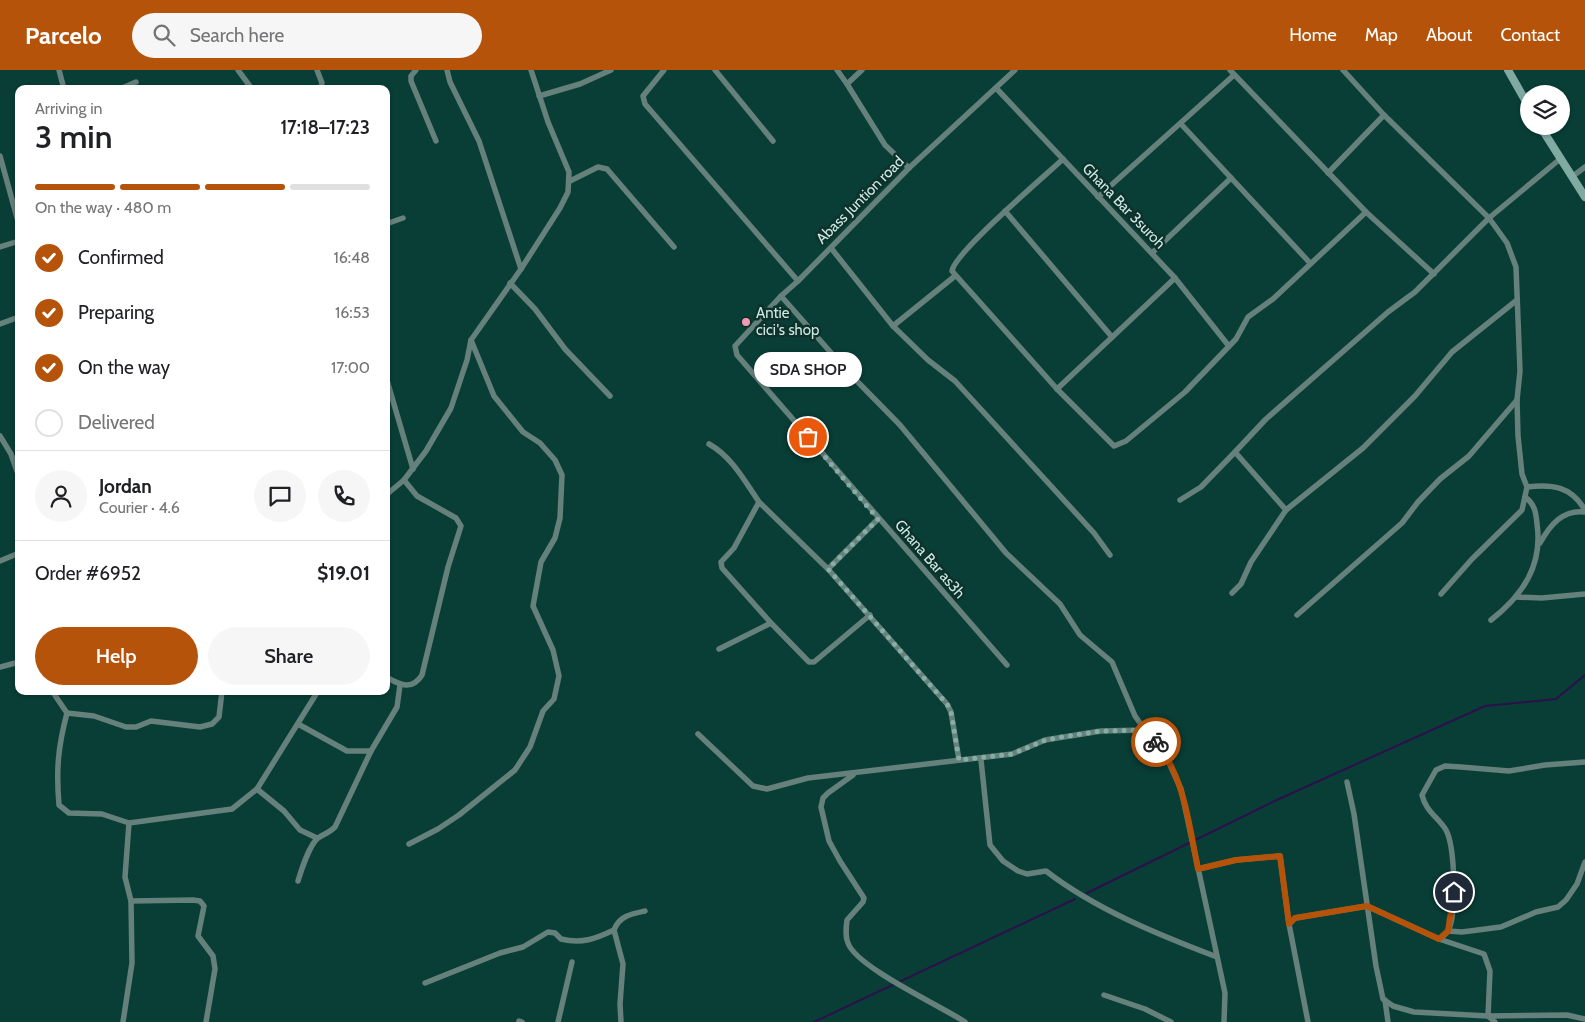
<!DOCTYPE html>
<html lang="en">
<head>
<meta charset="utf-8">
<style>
  body { margin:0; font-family:Cabin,sans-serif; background:#f6f6f6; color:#202124; height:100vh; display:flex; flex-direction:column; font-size:19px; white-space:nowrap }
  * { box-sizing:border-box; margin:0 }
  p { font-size:16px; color:#757577 }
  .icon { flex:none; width:28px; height:28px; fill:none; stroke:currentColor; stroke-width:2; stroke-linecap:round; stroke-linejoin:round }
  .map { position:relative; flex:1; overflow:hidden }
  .side { position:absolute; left:15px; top:15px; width:375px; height:610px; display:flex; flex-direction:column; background:#fff; border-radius:10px; box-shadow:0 1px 4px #0004 }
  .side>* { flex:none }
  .buttons { position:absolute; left:1520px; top:15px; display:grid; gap:10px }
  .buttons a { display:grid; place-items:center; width:50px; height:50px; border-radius:50%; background:#fff; box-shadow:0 1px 4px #0004; font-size:25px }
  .pin { position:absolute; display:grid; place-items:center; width:42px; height:42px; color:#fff; margin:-21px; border:2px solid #fff; border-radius:50%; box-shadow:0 1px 5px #0007 }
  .courier { position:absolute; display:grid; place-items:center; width:50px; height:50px; margin:-25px; border:4px solid #b45309; border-radius:50%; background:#fff; color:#222; box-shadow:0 1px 6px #0007 }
  .bubble { position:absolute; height:35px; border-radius:18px; background:#fff; box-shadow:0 1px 4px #0004; font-size:16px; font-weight:600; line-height:35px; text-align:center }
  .headline em { font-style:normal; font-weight:600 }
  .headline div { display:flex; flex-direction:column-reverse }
  .headline { display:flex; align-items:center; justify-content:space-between; height:85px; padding:0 20px }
  h1 { font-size:32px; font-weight:600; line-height:38px }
  .bar { display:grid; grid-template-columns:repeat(4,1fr); gap:8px 5px; align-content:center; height:60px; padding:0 20px }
  .bar i { height:6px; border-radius:4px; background:#e0e0e0 }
  .bar .on { background:#b45309 }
  .bar p { grid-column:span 4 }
  .line { display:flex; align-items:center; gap:12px; padding:0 20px; border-top:1px solid #e0e0e0 }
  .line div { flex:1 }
  .round { display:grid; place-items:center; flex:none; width:52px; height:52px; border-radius:26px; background:#f6f6f6 }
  ol { padding:0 20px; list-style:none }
  li { display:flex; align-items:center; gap:15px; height:55px }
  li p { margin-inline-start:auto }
  li .icon { padding:5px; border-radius:50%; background:#b45309; color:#fff; stroke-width:4 }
  li:last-child { color:#757577 }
  li i { width:28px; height:28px; border:2px solid #e0e0e0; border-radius:50% }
  .action { display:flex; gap:10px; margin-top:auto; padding:10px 20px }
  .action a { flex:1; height:58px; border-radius:30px; background:#b45309; color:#fff; font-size:20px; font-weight:600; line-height:58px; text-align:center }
  .action a+a { background:#f6f6f6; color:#202124 }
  header { display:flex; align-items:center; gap:30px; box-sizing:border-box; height:70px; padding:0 25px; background:#b45309; color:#fff }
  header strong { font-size:24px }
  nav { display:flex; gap:28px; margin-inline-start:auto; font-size:18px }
  .search { width:350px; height:45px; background:#f6f6f6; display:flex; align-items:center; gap:12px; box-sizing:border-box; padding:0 18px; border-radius:28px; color:#757577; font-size:19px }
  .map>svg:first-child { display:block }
</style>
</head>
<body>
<header>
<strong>Parcelo</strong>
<div class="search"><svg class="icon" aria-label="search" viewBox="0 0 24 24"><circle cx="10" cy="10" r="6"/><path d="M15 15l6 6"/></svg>Search here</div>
<nav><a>Home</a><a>Map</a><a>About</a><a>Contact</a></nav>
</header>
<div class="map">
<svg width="1585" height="952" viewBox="0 0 1585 952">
  <rect width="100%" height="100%" fill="#083e36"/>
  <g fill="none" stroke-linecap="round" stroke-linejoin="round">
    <g stroke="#2c104b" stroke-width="2">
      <path d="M1087,823l192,-94 206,-93 71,-7 29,-24"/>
      <path d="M814,952l261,-123"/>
    </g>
    <g stroke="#66807b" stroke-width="5.5">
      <path d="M59,0l5,19"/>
      <path d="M238,0l14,19"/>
      <path d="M317,0l5,13 -2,6"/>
      <path d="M416,0l-5,6v5l25,60"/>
      <path d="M447,0l3,12 29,59 42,128"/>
      <path d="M664,0l-21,26 2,8 153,177"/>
      <path d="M715,0l58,71"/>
      <path d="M837,0l10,14"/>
      <path d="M862,0l-15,14 38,61 24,23"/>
      <path d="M1230,0l136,142 68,62"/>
      <path d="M1343,0l41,45 105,103 18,25 9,24 4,104 -3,29 1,36 4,38 5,13 -5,23 -50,49 -31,35"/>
      <path d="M996,18l179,190 53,67"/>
      <path d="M120,19l16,-7"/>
      <path d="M539,26l41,-12 31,-14"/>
      <path d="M1181,54l129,139"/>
      <path d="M0,86l19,69"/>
      <path d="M1063,89c-18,17 -109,94 -111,112l105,118 57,57 12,-5 59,-49 51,-53 12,-22 25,-18 93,-87"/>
      <path d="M1328,103l56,-58"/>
      <path d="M1573,106l12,-9"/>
      <path d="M570,111l28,-14 9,2 67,78"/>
      <path d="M1098,127l136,-122"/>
      <path d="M1005,141l107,126"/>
      <path d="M386,154l17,-6"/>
      <path d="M0,177l19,-6"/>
      <path d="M831,178l62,78 35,34 27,21 139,152 16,22"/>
      <path d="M1152,183l79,-75"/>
      <path d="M510,213l25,26 30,40 45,47"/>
      <path d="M781,226l67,76 52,53 106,128 54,51 20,31 32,27 23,54 10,14"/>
      <path d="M1517,230l-65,52 -37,44 -52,52 -77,62 -51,-58 31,-33 122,-107 27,-20 74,-74 71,-59"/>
      <path d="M0,254l19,-7"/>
      <path d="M893,256l62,-50"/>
      <path d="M386,307l27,92"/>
      <path d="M1057,319l118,-111"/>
      <path d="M0,366l11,18 8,23"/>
      <path d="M709,374c23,13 35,36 50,58"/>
      <path d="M1527,417c25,-3 44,-1 58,23"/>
      <path d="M386,425l18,-15 22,-29 25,-43 16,-48 4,-20 50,-71 39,-61 8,-16 1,-20 -21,-50 -17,-52"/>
      <path d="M1180,430l21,-13 34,-35"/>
      <path d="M1540,473c10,-18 23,-34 45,-31"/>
      <path d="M0,491l19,-8"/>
      <path d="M828,499l50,-50"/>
      <path d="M1232,523l9,-9 10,-22 35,-52"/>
      <path d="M1516,527l26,1 43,-4"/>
      <path d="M870,545l-56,47h-5l-38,-39 -49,-55 -1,-6 13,-14 25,-46 69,67 119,135 4,8 8,48"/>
      <path d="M1297,545l105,-92 16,-21 22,-23 29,-23 48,-56"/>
      <path d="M1491,550c32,-25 52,-55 46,-96 -1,-11 -2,-20 -12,-27"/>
      <path d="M719,579l52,-26"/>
      <path d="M1007,595l-270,-310 -2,-9 46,-50 17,-15 111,-113 106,-98"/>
      <path d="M0,597l19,-5"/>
      <path d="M386,607c14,8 26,14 36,-2l26,-108 13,-41 -5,-8 -39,-22 -13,-16"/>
      <path d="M52,621l15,22c-9,34 -11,57 -8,92l10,8 33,1 27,9"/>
      <path d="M67,643l27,3 32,11h10l15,-6 49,6 12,-3 7,-7 3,-26"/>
      <path d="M298,654l49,27h24l26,-44 3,-22"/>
      <path d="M698,664l55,52 14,3 41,-11 204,-24 33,-14 56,-9 44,-1 19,22 17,37 44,204 -1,29"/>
      <path d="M981,690l9,85 13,16 15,10 9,3 19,-3c49,38 113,64 171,86"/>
      <path d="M853,705l-25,18 -5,5 -2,9 8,34 11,20 24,37 -1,4 -16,18c-1,8 -2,16 1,23 8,24 93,63 117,79"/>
      <path d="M1347,712l7,32 22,152 7,33 10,7 21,6 74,4 7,6"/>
      <path d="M257,719l27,22 16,19 17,8"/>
      <path d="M409,774l29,-15 21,-14 56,-45 15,-23 13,-36 11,-12 5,-23 -6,-26 -20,-44 8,-44 14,-24 5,-20 2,-43 -7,-15 -15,-17 -17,-11 -29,-36 -23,-56"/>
      <path d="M1198,799l38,-9 44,-4 9,68"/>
      <path d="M298,811c3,-10 12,-37 20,-43 6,-4 12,-6 17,-11l36,-76"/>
      <path d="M1448,861l14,1 39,-5 35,-15 22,-5 8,-7 11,-16 8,-22"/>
      <path d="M1439,869c3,-2 7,-5 9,-8 9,-17 7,-84 -2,-101 -8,-13 -20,-18 -24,-35l14,-25 9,-4 16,1 48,4 36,-6 40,-3"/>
      <path d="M425,913l75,-30 23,-6 25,-15 7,1 6,6c21,5 34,0 53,-9"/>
      <path d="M1104,925l41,14 26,13"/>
      <path d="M1385,930l3,22"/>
      <path d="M519,951l3,1"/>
      <path d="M123,952l9,-59 -1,-62"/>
      <path d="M206,952l9,-53 -2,-13 -15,-20 6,-30 -4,-5 -7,-1 -62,1 -6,-24 4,-54 103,-14 25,-20 61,-98"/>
      <path d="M558,952l14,-60"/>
      <path d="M621,952l-1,-18 3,-40 -9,-34c5,-14 17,-16 31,-19"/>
      <path d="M1308,952l-19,-98 6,-6 72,-12 72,33 45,15 6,17 -2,45 79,-1 18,4"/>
    </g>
    <g stroke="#81aaa2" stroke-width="8">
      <path d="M1508,0l21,37"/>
      <path d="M1540,56l45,71"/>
    </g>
  </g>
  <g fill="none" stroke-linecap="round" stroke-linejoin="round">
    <path stroke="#87aea6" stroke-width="5" stroke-dasharray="0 9" d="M808,367l70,82 -50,50 119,135 4,8 8,48 53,-6 34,-14 16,-3 39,-6 44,-1 11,12"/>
    <path stroke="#b45309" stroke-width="6" d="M1156,672c29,36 33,84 42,127l38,-9 44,-4 9,68 6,-6 72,-12 72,33 9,-8 6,-39"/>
  </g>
  <circle fill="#f19ab3" stroke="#0f312c" stroke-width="2" cx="746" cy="252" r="5"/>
  <g text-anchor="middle" stroke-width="5" stroke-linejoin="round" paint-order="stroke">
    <g font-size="15" fill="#cbeae3" stroke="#0f312c">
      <text transform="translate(860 130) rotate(-45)" y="5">Abass Juntion road</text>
      <text transform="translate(1124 136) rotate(46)" y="5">Ghana Bar 3suroh</text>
      <text transform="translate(930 489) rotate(49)" y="5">Ghana Bar as3h</text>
    </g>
    <g font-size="15" fill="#cbeae3" stroke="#0f312c" text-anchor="start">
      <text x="756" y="248">Antie<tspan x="756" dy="17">cici's shop</tspan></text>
    </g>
  </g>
</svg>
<div class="buttons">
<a><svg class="icon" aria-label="layers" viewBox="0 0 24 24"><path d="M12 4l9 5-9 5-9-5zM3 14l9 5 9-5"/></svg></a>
</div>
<div class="pin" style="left:808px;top:367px;background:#ea580c"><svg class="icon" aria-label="bag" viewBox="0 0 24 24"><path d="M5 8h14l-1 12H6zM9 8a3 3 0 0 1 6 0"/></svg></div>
<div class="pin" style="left:1454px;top:822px;background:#1f2937"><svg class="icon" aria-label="home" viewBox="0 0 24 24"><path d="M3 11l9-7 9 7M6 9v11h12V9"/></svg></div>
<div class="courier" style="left:1156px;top:672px"><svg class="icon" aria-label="bike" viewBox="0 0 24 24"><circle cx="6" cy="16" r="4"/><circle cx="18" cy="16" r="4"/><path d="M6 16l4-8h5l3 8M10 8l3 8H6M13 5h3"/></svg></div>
<div class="bubble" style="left:754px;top:282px;width:108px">SDA SHOP</div>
<section class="side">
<div class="headline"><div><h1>3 min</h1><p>Arriving in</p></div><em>17:18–17:23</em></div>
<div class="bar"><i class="on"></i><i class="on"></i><i class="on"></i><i></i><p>On the way · 480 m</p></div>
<ol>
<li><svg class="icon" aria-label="check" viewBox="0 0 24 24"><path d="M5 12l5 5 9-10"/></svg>Confirmed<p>16:48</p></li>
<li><svg class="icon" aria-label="check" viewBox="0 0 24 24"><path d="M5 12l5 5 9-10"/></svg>Preparing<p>16:53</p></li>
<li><svg class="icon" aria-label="check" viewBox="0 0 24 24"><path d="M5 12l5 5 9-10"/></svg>On the way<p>17:00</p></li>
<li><i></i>Delivered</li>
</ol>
<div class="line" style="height:90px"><a class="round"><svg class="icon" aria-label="person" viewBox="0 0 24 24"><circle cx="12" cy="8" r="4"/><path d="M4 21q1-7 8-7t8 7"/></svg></a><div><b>Jordan</b><p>Courier · 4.6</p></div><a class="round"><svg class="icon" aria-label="chat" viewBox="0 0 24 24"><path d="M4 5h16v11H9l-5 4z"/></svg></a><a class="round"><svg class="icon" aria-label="phone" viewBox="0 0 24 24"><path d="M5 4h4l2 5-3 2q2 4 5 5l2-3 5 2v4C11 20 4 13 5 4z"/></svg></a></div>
<div class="line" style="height:65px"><div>Order #6952</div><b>$19.01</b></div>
<div class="action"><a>Help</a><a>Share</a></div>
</section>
</div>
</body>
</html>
